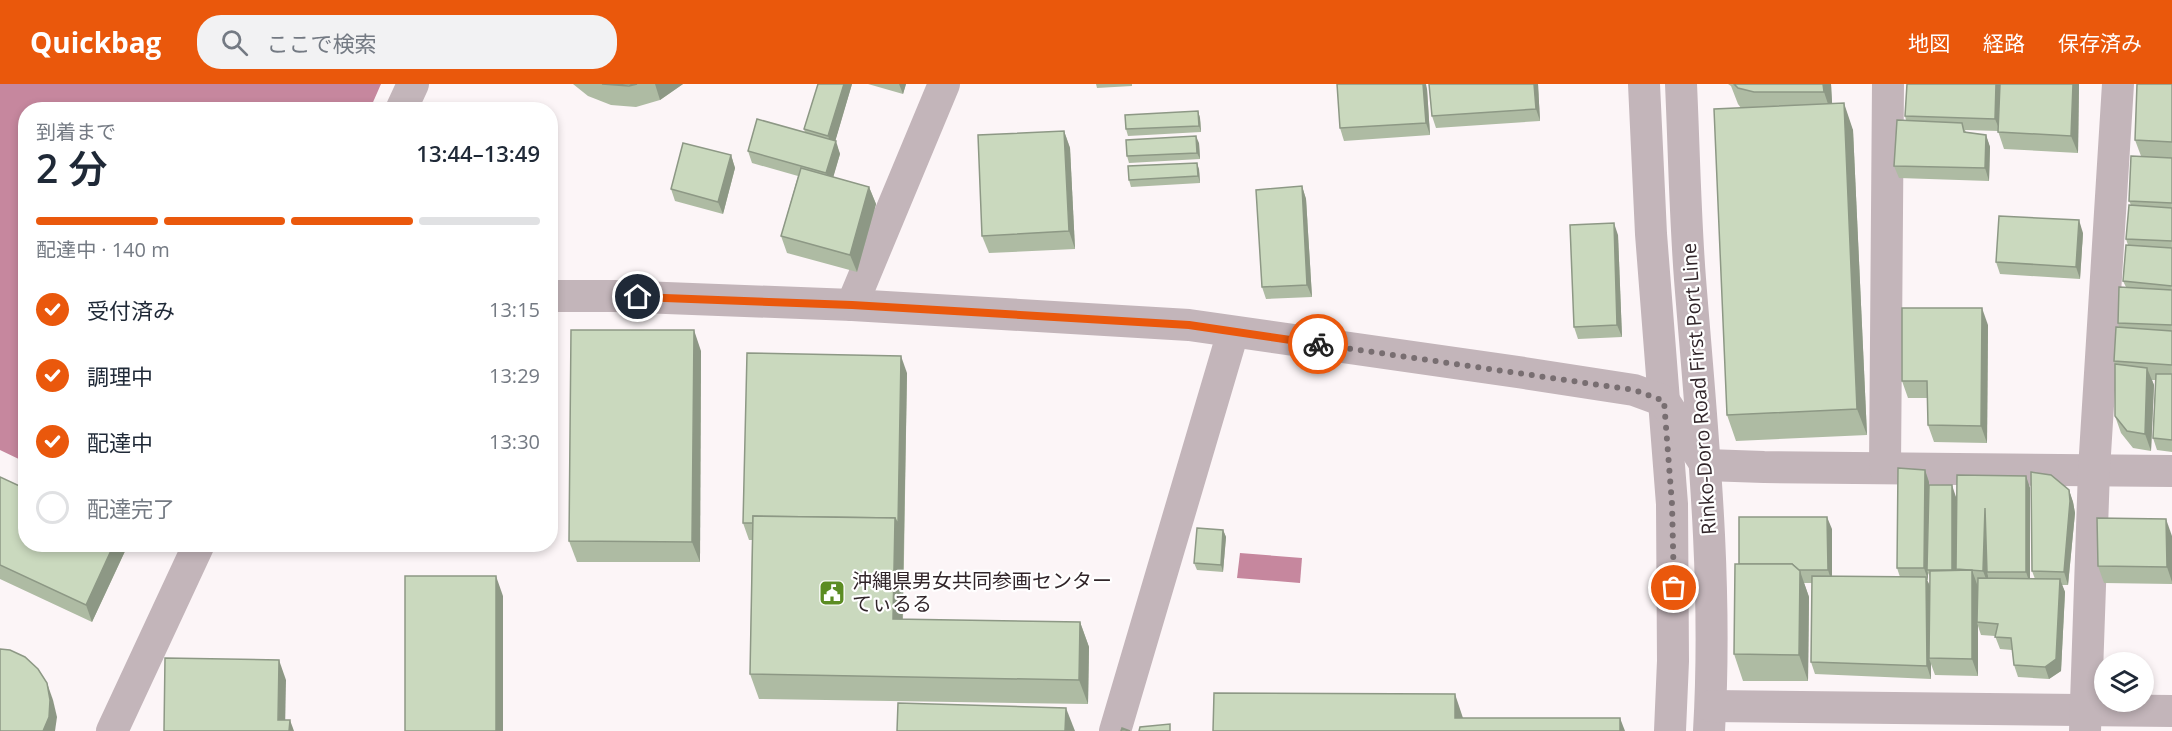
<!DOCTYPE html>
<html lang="ja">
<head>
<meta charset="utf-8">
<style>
  body { margin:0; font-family:"Open Sans","Noto Sans JP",sans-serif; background:#f2f2f3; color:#1f2937; height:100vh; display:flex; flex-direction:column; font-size:22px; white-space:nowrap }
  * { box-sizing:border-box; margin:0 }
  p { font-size:20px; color:#747a83 }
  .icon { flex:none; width:33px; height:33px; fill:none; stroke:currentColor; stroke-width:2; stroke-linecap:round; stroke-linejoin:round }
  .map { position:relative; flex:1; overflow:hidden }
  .drawer { position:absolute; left:18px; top:18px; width:540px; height:450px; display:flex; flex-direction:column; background:#fff; border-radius:24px; box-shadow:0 3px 9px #0003 }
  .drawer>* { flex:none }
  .tools { position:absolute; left:2094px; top:568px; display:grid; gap:12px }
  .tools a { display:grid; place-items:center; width:60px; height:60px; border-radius:50%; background:#fff; box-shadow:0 3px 9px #0003; font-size:30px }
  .pin { position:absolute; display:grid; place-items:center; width:51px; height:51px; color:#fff; margin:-26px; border:3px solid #fff; border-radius:50%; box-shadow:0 2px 6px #0007 }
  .courier { position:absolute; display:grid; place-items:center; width:60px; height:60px; margin:-30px; border:4px solid #ea580c; border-radius:50%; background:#fff; color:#222; box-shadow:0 2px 8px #0007 }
  .overview em { font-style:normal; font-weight:600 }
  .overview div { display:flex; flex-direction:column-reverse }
  .overview { display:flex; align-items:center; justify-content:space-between; height:102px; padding:0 18px }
  h1 { font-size:39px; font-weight:600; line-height:45px }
  .bar { display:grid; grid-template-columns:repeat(4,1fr); gap:9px 6px; align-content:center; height:72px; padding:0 18px }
  .bar i { height:8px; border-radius:4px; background:#e0e1e3 }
  .bar .active { background:#ea580c }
  .bar p { grid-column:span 4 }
  ol { padding:0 18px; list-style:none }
  li { display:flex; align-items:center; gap:18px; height:66px }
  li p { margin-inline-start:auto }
  li .icon { padding:6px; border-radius:50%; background:#ea580c; color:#fff; stroke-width:4 }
  li:last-child { color:#747a83 }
  li i { width:33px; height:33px; border:3px solid #e0e1e3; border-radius:50% }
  header { display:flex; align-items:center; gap:36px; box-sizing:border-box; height:84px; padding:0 30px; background:#ea580c; color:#fff }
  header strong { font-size:28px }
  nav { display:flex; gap:33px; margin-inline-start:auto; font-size:21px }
  .search { width:420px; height:54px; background:#f2f2f3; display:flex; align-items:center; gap:15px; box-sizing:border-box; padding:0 21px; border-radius:24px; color:#747a83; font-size:22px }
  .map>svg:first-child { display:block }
</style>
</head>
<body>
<header>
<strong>Quickbag</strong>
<div class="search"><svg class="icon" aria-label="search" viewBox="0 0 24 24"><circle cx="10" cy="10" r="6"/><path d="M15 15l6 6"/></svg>ここで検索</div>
<nav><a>地図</a><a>経路</a><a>保存済み</a></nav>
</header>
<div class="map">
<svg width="2172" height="647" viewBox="0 0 2172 647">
  <rect width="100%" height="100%" fill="#fcf5f7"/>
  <g fill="#c6879e">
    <path d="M0,0h381l-11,25 -344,1 -1,352 -25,-12z"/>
    <path d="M1240,469l62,5 -2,25 -63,-5z"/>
  </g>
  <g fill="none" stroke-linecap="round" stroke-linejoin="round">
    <g stroke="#c3b5ba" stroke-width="32">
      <path d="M1644,0l7,150 21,270 1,157 -3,70"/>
      <path d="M1681,0c3,65 4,130 9,195 12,150 28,301 19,452"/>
      <path d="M401,26l12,-26"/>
      <path d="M550,212h64l238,9 337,20 335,48 110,17 30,11 42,64"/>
      <path d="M852,221l92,-221"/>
      <path d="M1706,381l58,2 408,4"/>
      <path d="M1885,384l3,-384"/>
      <path d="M1711,622l461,5"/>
      <path d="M112,647l87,-187"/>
      <path d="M1115,647l118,-399"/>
      <path d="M2085,647l9,-261 24,-386"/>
    </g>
  </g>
  <g fill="#aebba3" fill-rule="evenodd">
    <path d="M573,0h110l-23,16 -24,7 -25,-2 -23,-9z"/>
    <path d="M818,0h34l-17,57 5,13 -7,23 36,10 7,17 -19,68 -70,-19 -6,-17 17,-60 -46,-13 -4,-12 57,-18 -1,-4z"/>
    <path d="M868,0h38l-3,10z"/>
    <path d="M1096,0h36v2l-35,2z"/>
    <path d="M1538,0l2,37 -104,7 -4,-12z"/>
    <path d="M1728,0h103l1,20 21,26 14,305 -131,6 -9,-26 14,-307 -3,-4 -7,-18z"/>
    <path d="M1907,0h172l-1,69 -74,-4 -6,-18 -33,-1 1,2 20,3 4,12 -1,34 -90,-3 -5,-12 12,-46 -1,-4z"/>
    <path d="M2172,0v368l-15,-2 -4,-12 3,-58h-4l2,5 -3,66 -18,-3 -12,-15 -6,-17v-50l-1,-5 5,-34 -1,-4 8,-36 -3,-6 5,-36 -2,-6 5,-34 -2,-4 12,-45 -6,-16z"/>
    <path d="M1427,5l3,46 -86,6 -4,-13z"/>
    <path d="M1198,27l2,7 1,14 -73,4 -2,-7z"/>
    <path d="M1064,47l6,17 5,101 -86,4 -7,-17z"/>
    <path d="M1199,59l1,16 -71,4 -2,-7z"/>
    <path d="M731,71l4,13 -12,46 -48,-13 -4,-12z"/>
    <path d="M1199,85l1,14 -69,4 -2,-7z"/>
    <path d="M1302,102l4,13 6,98 -46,2 -4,-12z"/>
    <path d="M2083,149l-3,46 -80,-5 -4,-12z"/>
    <path d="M1618,151l4,102 -44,2 -4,-12z"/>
    <path d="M1988,241l-1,118 -53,-1 -6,-17v-27h-20l-6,-17z"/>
    <path d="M701,267l-1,211h-123l-8,-21z"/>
    <path d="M907,289l-4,247 177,2 9,25 -1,57 -329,-5 -9,-25 2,-134h-3l-6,-17z"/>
    <path d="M1925,386l4,12v3l27,12 70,-21 4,12v91h5l-3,-8 37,-81 4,12 2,11 -7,72h-6l3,7 -4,79 -12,8 -31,-2 -4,-12 -2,-15 -12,-1 -5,-13 -14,-1 -3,-9v50l-43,-1 -4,-11v15l-116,-5 -4,-12 1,-79h-8l5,14 -1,84h-65l-9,-27 5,-90 93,-35v47l68,1 -3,-9zM1928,489l2,4v9l-3,-6h1z"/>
    <path d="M0,393l26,67h98l2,5 -34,73 -92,-43z"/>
    <path d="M1223,446l3,7 -3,35 -26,-2 -3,-7z"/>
    <path d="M2172,452v48l-68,-1 -6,-17z"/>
  </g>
  <g fill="#8d9885">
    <path d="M655,0h28l-23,16z"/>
    <path d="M844,0h8l-19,65 -5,-13z"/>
    <path d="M899,0h7l-3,10z"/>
    <path d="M1423,0h3l1,5 3,46 -4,-12z"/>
    <path d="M1534,0h4l2,37 -4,-12z"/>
    <path d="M1823,0h8l2,35 -9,-27z"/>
    <path d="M1996,0h5l-1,47 -5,-12z"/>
    <path d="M2073,0h6l-1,69 -7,-17z"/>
    <path d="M1844,19l9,27 14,305 -10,-26z"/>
    <path d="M1198,27l2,7 1,14 -2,-6z"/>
    <path d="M1064,47l6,17 5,101 -6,-18z"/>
    <path d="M1986,51l4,12 -1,34 -4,-13z"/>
    <path d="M1196,52l3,7 1,16 -3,-6z"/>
    <path d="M836,57l4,13 -9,31 -5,-12z"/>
    <path d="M731,71l4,13 -12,46 -5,-12z"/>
    <path d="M1197,79l2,6 1,14 -2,-7z"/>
    <path d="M1302,102l4,13 6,98 -5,-12z"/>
    <path d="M869,103l7,17 -19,68 -7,-17z"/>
    <path d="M2079,136l4,13 -3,46 -4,-12z"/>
    <path d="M1614,139l4,12 4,102 -5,-12z"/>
    <path d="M1982,224l6,17 -1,118 -6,-17z"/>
    <path d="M694,246l7,21 -1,211 -8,-20z"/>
    <path d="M901,272l6,17 -5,271 -9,-25 2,-101z"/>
    <path d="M2147,284l7,17 -3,66 -6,-17z"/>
    <path d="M1925,386l4,12 -1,88h-1l1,3v7l-4,-12z"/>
    <path d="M2026,392l4,12v96l-4,-12z"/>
    <path d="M1952,401l4,12v85l-4,-12z"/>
    <path d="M2069,406l4,12 2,11 -7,72 -4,-13z"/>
    <path d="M1985,424l2,64 1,4v8l-5,-13z"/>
    <path d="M1827,433l5,12v54l-4,-13z"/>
    <path d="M2166,435l6,17v46l-5,-15z"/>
    <path d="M1223,446l3,7 -3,35 -2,-7z"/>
    <path d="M114,460h10l2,5 -34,73 -6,-17z"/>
    <path d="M1972,486l6,17 -1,35 1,4v50l-6,-17z"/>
    <path d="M1800,487l9,26 -1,84 -9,-26z"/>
    <path d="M496,492l7,20v135h-7z"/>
    <path d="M1926,493l5,12 -2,69 2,6v15l-4,-13z"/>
    <path d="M2060,495l5,13 -4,79 -12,8 -4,-12z"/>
    <path d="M1080,538l9,25 -1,57 -9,-24z"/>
    <path d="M279,576l7,20 -1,51 -7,-11z"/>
    <path d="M47,599l6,17 4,17 -2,14h-12z"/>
    <path d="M1455,610l9,27 -9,-3z"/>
    <path d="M1066,624l9,23h-10z"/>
    <path d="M1620,634l5,13h-5z"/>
    <path d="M290,636l4,11h-5z"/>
  </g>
  <g fill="#cad9be" stroke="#8d9885" stroke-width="1.5">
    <path d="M602,0h35l-8,2z"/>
    <path d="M818,0h26l-16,52 -24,-7z"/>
    <path d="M1337,0h86l3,39 -86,5z"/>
    <path d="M1429,0h105l2,25 -104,7z"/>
    <path d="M1734,0h89l1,8h-70l-16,-4z"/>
    <path d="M1907,0h89l-1,35 -90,-3z"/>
    <path d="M2000,0h73l-2,52 -73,-4z"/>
    <path d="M2137,0h35v58l-37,-2z"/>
    <path d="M1844,19l13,306 -130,6 -13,-306z"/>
    <path d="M1198,27l1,15 -73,3 -1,-14z"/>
    <path d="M757,35l79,22 -10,32 -78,-22z"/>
    <path d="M1897,36l65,3 2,9 22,3 -1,33 -91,-2z"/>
    <path d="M1064,47l5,100 -87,5 -4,-101z"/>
    <path d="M1196,52l1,17 -70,3 -1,-16z"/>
    <path d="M683,59l48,12 -13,47 -47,-13z"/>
    <path d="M2131,72l41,2v45l-43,-2z"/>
    <path d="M1197,79l1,13 -69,4 -1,-14z"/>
    <path d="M801,84l68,19 -19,68 -69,-19z"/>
    <path d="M1302,102l5,99 -45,2 -6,-97z"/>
    <path d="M2129,121l43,3v33l-46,-2z"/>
    <path d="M1999,132l80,4 -3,47 -80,-5z"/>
    <path d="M1614,139l3,102 -43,2 -4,-102z"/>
    <path d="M2126,161l46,3v38l-49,-5z"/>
    <path d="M2119,203l53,3v35l-54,-2z"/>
    <path d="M1902,224h80l-1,118 -53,-1 -1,-44h-25z"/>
    <path d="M2116,243l56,4v34l-58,-4z"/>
    <path d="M571,246h123l-2,212 -123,-1z"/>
    <path d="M747,269l154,3 -3,169 -3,-7 -142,-2v7h-10z"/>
    <path d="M2115,280l32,4 -2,66 -18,-3 -12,-15z"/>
    <path d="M2156,290h16v66l-19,-2z"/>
    <path d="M1898,384l27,2 -1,98h-27z"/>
    <path d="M2031,388l20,3 18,15 1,11 -6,71 -32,-1z"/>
    <path d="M1957,391l69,1v96h-39l-2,-64 -2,63 -27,-2z"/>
    <path d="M0,393l26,12v55h88l-28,61 -86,-40z"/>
    <path d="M1929,401h23v85h-25z"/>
    <path d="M753,432l142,2 -2,101 187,3 -1,58 -329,-6z"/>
    <path d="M1739,433h88l1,53h-29l-7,-6h-53z"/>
    <path d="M2097,434l69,1 1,48 -69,-1z"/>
    <path d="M1197,444l26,2 -2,35 -27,-2z"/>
    <path d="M1735,480h57l8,7 -1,84 -65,-1z"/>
    <path d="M1972,486v89l-43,-1 1,-87z"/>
    <rect x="405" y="492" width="91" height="155"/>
    <path d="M1812,492l114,1 1,89 -116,-4z"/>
    <path d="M1978,494l82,1 -4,80 -11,8 -31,-2 -3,-27 -16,-1 3,-13 -21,-2z"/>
    <path d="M0,565l10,1 15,7 13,12 9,14 3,17 -1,17 -6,14h-43z"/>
    <path d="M165,574l114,2 -1,60h12l-1,11h-125z"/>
    <path d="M1214,609l241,1v24h165v13h-407z"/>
    <path d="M898,619l168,5 -1,23h-168z"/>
    <path d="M1170,640v7h-31l1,-4z"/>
    <path d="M1122,644l8,3h-9z"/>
  </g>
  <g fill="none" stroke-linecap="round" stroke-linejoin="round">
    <path stroke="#786e71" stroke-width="6" stroke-dasharray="0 10.8" d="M1318,260l316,46 30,11 8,103 2,84"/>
    <path stroke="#ea580c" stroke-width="8" d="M638,213l214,8 337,20 129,19"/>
  </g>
  <defs>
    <g id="civic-square" transform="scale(1.35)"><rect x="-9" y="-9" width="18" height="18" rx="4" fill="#5b8c22" stroke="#fff"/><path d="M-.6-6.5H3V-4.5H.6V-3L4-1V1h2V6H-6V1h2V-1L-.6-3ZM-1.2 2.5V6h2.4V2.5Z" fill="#fff"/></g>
  </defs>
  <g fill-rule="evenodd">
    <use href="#civic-square" x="832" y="509"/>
  </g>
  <g text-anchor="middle" stroke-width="4.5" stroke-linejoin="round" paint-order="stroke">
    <g font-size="20" fill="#312529" stroke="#fff">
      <text transform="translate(1699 305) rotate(-94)" y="7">Rinko-Doro Road First Port Line</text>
    </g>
    <g font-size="20" fill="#312529" stroke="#fff" text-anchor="start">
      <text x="852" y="504">沖縄県男女共同参画センター<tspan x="852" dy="23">てぃるる</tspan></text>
    </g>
  </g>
</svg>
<div class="tools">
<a><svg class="icon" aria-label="layers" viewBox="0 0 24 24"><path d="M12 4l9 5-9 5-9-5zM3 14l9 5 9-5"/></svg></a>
</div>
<div class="pin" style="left:1674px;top:504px;background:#ea580c"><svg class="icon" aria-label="bag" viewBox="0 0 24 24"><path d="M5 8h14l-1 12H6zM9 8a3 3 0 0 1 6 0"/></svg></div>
<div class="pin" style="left:638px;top:213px;background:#1f2937"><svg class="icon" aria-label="home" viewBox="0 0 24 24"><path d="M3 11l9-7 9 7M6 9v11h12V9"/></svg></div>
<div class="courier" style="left:1318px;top:260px"><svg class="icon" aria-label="bike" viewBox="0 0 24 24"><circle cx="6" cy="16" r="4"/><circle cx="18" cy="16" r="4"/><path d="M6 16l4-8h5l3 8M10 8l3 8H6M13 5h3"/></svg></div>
<section class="drawer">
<div class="overview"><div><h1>2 分</h1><p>到着まで</p></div><em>13:44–13:49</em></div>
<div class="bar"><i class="active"></i><i class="active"></i><i class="active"></i><i></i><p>配達中 · 140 m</p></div>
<ol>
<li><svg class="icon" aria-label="check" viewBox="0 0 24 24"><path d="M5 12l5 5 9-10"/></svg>受付済み<p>13:15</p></li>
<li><svg class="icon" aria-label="check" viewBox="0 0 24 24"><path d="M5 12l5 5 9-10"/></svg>調理中<p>13:29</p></li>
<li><svg class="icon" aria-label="check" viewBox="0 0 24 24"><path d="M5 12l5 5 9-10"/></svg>配達中<p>13:30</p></li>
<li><i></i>配達完了</li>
</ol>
</section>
</div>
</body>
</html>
